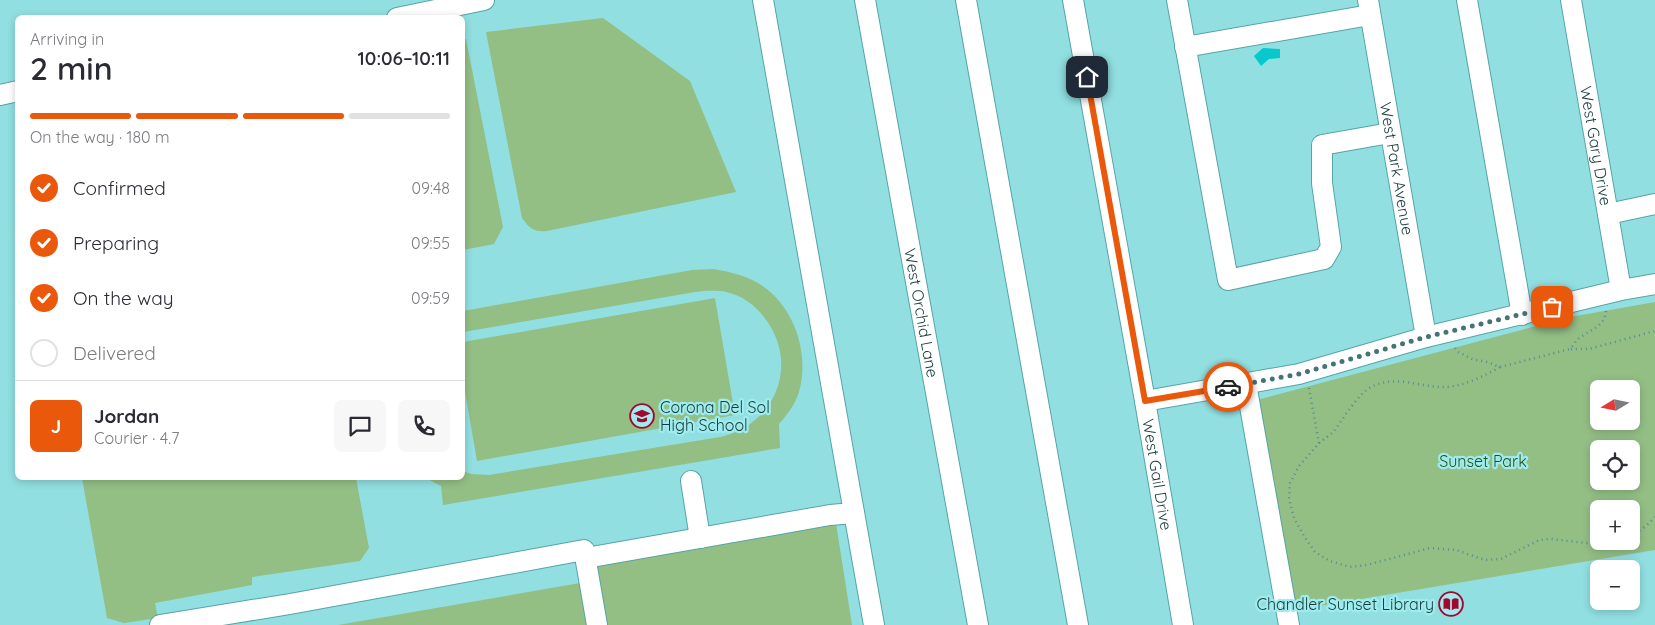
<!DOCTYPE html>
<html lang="en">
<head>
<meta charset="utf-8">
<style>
  body { margin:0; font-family:Quicksand,sans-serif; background:#f7f7f7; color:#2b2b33; height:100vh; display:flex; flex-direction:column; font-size:19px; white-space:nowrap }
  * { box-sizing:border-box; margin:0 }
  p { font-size:16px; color:#7c7c81 }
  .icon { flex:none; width:28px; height:28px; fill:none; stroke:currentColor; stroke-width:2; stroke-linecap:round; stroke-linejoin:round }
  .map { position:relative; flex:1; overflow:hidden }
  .panel { position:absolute; left:15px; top:15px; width:450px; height:465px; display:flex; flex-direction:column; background:#fff; border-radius:8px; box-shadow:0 2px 8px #0003 }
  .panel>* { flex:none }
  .needle { width:32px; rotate:260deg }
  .controls { position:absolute; left:1590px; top:380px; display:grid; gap:10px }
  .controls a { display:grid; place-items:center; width:50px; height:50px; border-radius:8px; background:#fff; box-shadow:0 2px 8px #0003; font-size:25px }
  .pin { position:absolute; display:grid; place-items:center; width:42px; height:42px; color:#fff; margin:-21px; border-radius:10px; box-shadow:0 2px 8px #0006 }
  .courier { position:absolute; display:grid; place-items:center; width:50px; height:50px; margin:-25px; border:4px solid #ea580c; border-radius:50%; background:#fff; color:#222; box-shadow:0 1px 6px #0007 }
  .summary em { font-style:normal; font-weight:600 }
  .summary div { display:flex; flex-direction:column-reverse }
  .summary { display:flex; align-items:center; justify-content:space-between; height:85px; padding:0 15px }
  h1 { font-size:32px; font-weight:600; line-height:38px }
  .bar { display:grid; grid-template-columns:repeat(4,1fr); gap:8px 5px; align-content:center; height:60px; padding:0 15px }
  .bar i { height:6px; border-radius:4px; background:#e1e1e2 }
  .bar .active { background:#ea580c }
  .bar p { grid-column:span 4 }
  .line { display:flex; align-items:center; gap:12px; padding:0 15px; border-top:1px solid #e1e1e2 }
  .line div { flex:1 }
  .round { display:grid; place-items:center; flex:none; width:52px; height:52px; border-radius:8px; background:#f7f7f7 }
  ol { padding:0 15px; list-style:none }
  li { display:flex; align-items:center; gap:15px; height:55px }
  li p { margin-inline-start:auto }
  li .icon { padding:5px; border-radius:50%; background:#ea580c; color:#fff; stroke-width:4 }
  li:last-child { color:#7c7c81 }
  li i { width:28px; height:28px; border:2px solid #e1e1e2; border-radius:50% }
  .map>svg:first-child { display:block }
</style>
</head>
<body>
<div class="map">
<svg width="1655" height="625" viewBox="0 0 1655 625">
  <rect width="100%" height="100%" fill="#91dfe1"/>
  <g fill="#93bf85" fill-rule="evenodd">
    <path d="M603,18l87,63 46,111 -189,39c-13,1 -17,-2 -25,-13l-36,-186z"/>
    <path d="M466,39l37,188 -9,17 -31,6 -1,-210z"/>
    <path d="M714,269c16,3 30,6 44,14 37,22 53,73 40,112 -4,11 -12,21 -19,29l1,24 -337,57 -2,-19 -15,-8h36l1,-7 8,3 18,1 231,-38c57,-13 80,-74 44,-120 -9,-12 -23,-22 -38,-25 -10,-2 -21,-1 -31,0l-232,40v-21l229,-41z"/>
    <path d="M715,298l20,117 -258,46 -14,-81v-38z"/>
    <path d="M1655,302v248l-360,60 -38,-210 313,-83zM1599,389h32v32h-32zM1599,449h32v32h-32zM1599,509h32v32h-32z"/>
    <path d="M82,478h274l13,70 -9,13 -108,16v8l-97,18 3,15 -34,5 -17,-5z"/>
    <path d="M835,517l17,108h-246l-10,-64z"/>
    <path d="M580,583l7,42h-249z"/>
  </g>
  <path fill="#08c8cd" d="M1263,48l17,1v9l-11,1 -8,7 -7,-10z"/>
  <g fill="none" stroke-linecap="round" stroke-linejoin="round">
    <g stroke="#56a4a6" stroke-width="22">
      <g id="minor">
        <path d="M763,0l111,625"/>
        <path id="s1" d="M865,0l113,625"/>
        <path d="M966,0l112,625"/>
        <path id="s2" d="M1073,0l72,401 38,224"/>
        <path d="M1177,0l51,280 96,-21 7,-12 -9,-64v-38l68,-12"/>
        <path id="s3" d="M1368,0l58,337"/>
        <path d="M1467,0l55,315"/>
        <path id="s4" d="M1571,0l50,290"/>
        <path d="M397,18l87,-18"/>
        <path d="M1185,47l185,-32"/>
        <path d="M0,95l18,-4"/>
        <path d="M1608,214l47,-10"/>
        <path d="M1246,384l43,241"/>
        <path d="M1145,401l154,-27 127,-37 195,-47 34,-6"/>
        <path d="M691,481l9,57"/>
        <path d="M586,558l244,-43 24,-2"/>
        <path d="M160,625l130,-21 294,-54 13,75"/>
      </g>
    </g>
    <g stroke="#568e8f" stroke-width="2.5" stroke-dasharray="1 4" stroke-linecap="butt">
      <path d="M1606,311c-1,16 -17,19 -28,28 -3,3 -5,7 -8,10h19l66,-18"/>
      <path d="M1455,348l3,4 14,7 15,3 13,5 70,-18"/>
      <path d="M1309,388l10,55 -20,23 -9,17 -1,16 5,19 10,18 11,16 15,9 20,6 17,-2 63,-17 26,2 29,10 16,-1 38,-19 12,-1 44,5 22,-3"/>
      <path d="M1319,443c5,-4 11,-8 15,-12 9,-12 24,-37 37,-44 25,-13 50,1 75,0 19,-1 38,-11 54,-20"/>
      <path d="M1631,536l15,-10 9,-9"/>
    </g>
    <use href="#minor" stroke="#fff" stroke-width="20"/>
  </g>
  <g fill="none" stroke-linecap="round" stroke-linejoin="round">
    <path stroke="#447476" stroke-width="5" stroke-dasharray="0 9" d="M1228,387l71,-13 127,-37 126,-30"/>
    <path stroke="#ea580c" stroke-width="6" d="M1087,77l58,324 83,-14"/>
  </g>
  <defs>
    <g id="school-ring" transform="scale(1.25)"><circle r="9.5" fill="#9eecee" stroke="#a4062e" stroke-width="1.5"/><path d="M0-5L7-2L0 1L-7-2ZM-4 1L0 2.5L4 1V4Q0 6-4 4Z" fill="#a4062e"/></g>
    <g id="library-ring" transform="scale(1.25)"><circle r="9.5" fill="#9eecee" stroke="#a4062e" stroke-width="1.5"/><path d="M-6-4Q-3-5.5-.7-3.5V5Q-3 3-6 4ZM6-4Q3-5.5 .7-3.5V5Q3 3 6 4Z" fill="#a4062e"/></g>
  </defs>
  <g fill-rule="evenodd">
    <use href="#school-ring" x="642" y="416"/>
    <use href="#library-ring" x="1451" y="604"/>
  </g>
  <g text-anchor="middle" stroke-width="4.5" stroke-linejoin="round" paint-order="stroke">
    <g font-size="16" fill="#1a3b3c" stroke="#9eecee">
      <text dy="6" stroke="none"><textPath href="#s4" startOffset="148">West Gary Drive</textPath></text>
      <text dy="6" stroke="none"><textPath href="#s3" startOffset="171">West Park Avenue</textPath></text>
      <text dy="6" stroke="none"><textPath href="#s1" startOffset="318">West Orchid Lane</textPath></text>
      <text dy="6" stroke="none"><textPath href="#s2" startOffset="482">West Gail Drive</textPath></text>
    </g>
    <g font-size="16" fill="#1a3b3c" stroke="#9eecee" text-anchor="start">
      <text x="660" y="413">Corona Del Sol<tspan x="660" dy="18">High School</tspan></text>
      <text x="1434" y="610" text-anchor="end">Chandler Sunset Library</text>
    </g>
    <g font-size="16" fill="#274e17" stroke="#9eecee">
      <text x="1483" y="467">Sunset Park</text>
    </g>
  </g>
</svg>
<div class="controls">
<a><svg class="needle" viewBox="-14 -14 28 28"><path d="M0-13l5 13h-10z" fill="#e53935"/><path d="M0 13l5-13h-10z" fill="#7c7c81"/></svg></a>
<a><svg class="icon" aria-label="locate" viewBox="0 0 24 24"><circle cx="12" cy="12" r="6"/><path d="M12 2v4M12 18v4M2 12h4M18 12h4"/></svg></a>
<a>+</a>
<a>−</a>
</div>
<div class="pin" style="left:1552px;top:307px;background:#ea580c"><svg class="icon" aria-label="bag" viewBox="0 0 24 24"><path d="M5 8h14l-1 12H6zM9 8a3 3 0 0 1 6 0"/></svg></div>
<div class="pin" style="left:1087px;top:77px;background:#1f2937"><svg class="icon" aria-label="home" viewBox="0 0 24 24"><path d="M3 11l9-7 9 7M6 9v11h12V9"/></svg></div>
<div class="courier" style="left:1228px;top:387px"><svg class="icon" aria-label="car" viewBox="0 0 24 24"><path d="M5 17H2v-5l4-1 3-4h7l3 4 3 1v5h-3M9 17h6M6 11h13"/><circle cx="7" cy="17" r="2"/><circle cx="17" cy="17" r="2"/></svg></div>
<section class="panel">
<div class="summary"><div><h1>2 min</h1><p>Arriving in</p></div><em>10:06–10:11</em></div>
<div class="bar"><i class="active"></i><i class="active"></i><i class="active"></i><i></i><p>On the way · 180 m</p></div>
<ol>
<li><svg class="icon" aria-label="check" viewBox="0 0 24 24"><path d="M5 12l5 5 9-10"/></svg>Confirmed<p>09:48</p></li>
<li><svg class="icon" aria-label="check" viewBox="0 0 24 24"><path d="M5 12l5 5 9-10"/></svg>Preparing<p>09:55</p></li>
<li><svg class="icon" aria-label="check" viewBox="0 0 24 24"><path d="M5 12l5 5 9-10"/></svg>On the way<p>09:59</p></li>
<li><i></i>Delivered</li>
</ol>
<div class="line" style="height:90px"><b class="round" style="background:#ea580c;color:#fff">J</b><div><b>Jordan</b><p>Courier · 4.7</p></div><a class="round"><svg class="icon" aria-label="chat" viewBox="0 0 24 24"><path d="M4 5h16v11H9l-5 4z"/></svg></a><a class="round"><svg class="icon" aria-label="phone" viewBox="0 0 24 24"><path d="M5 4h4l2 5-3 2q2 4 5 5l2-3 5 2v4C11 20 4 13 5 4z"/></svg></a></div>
</section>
</div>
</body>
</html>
